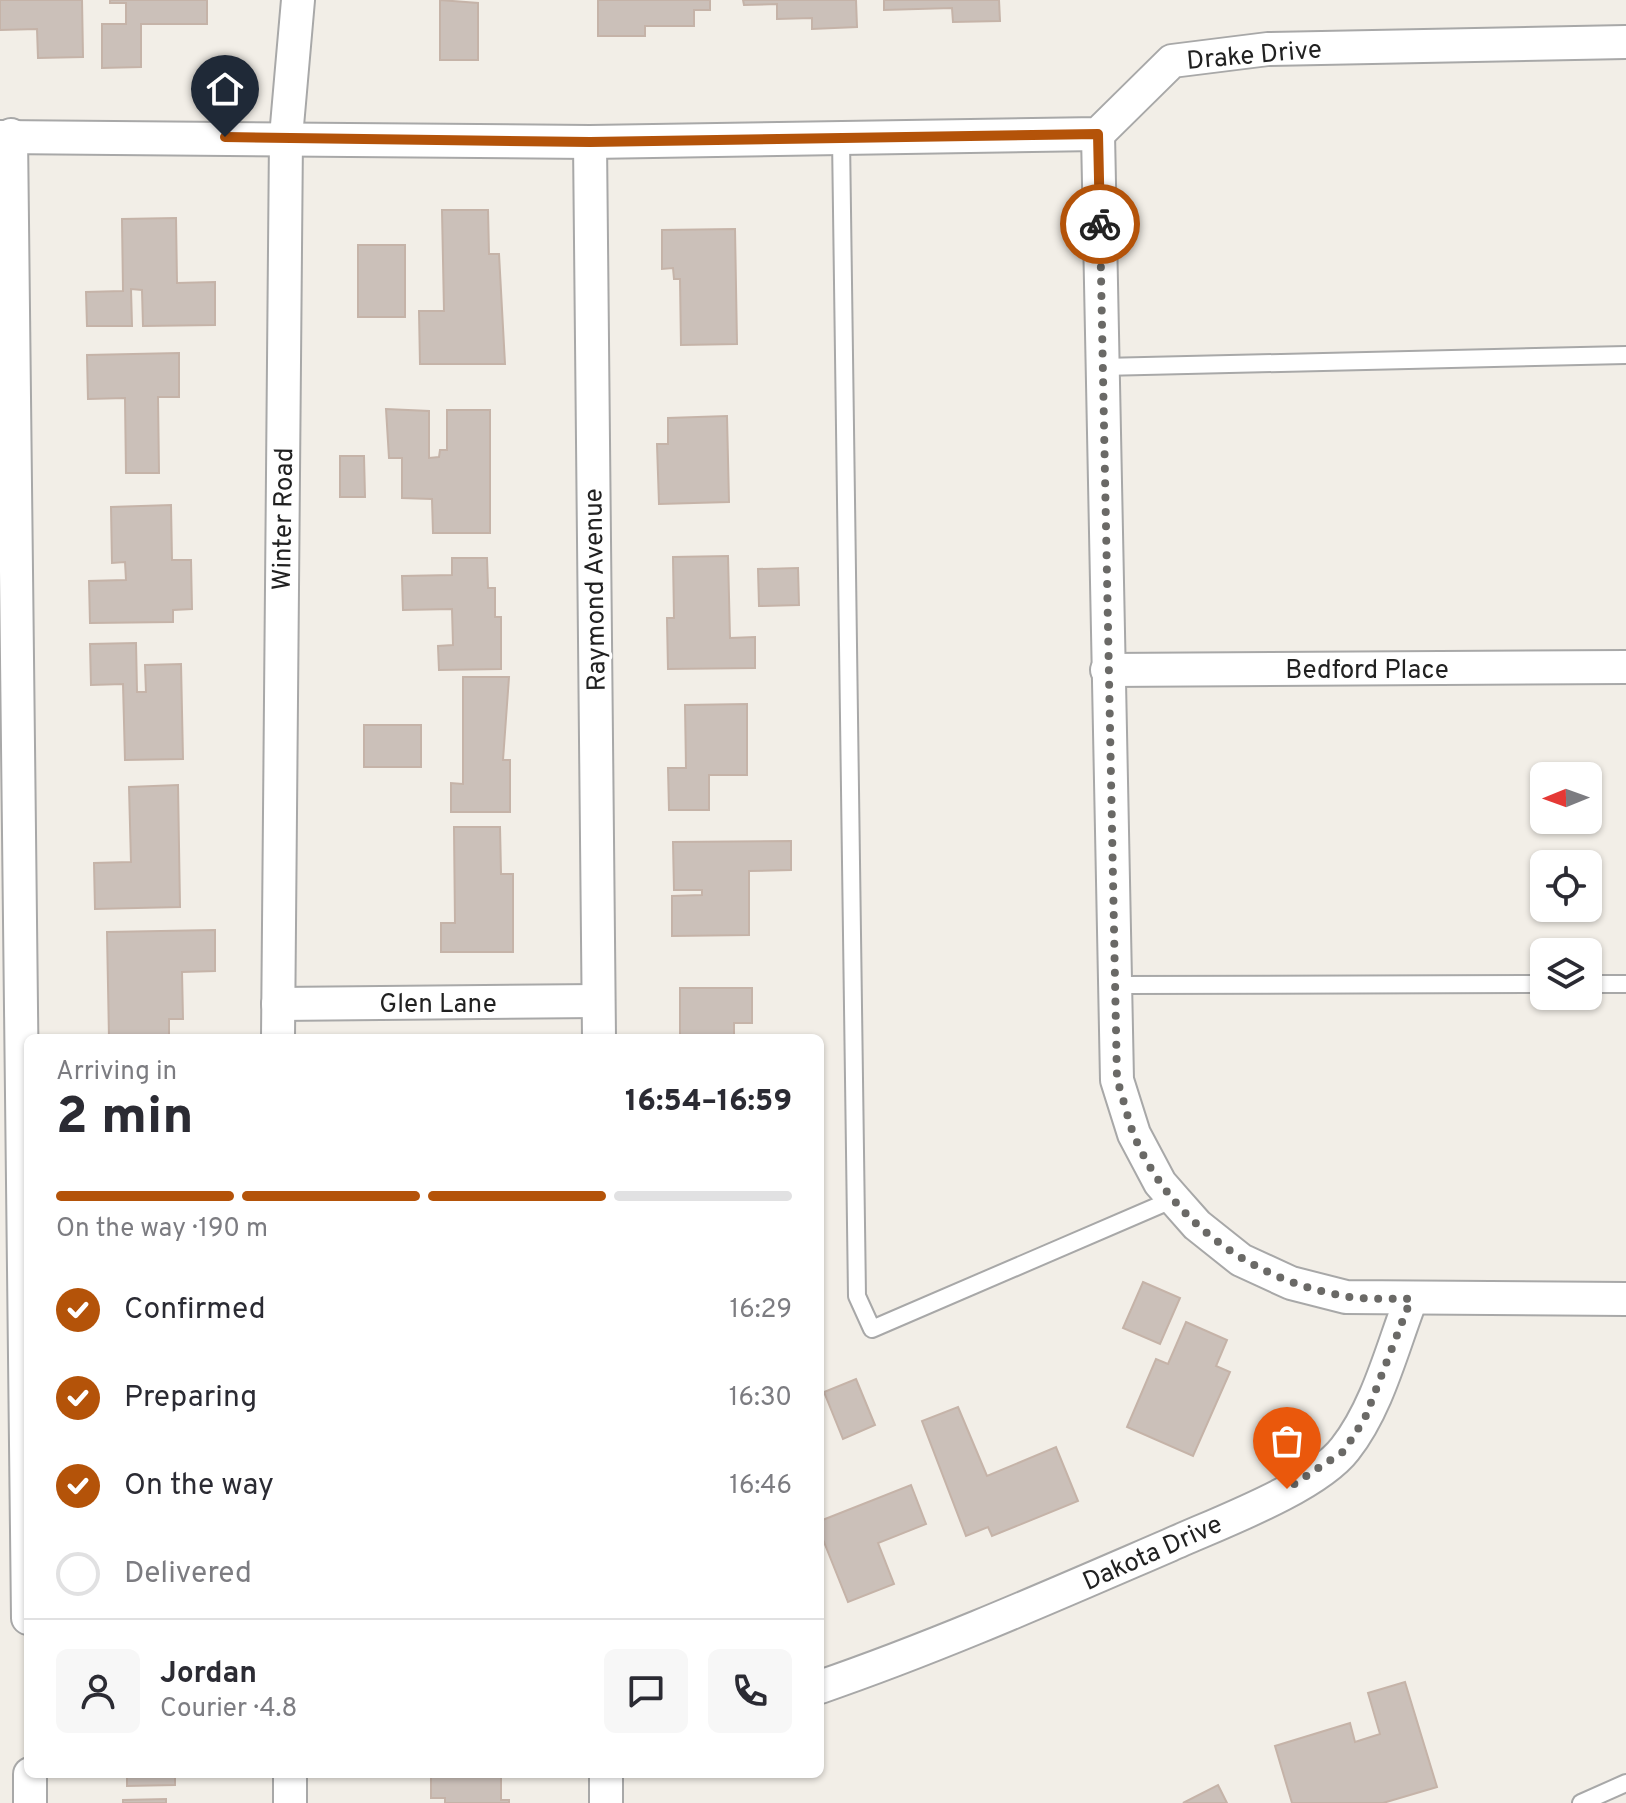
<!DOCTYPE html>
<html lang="en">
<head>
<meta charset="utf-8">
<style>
  body { margin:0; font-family:Overpass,sans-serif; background:#f7f7f7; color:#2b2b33; height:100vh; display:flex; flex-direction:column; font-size:30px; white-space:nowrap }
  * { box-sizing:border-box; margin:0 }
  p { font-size:26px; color:#7c7c81 }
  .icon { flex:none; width:44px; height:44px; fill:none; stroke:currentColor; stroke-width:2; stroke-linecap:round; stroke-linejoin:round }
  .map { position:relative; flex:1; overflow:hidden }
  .sheet { position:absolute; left:24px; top:1034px; width:800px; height:744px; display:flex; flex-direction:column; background:#fff; border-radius:12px; box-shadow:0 2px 6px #0004 }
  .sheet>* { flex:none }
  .needle { width:52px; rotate:269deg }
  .controls { position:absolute; left:1530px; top:762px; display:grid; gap:16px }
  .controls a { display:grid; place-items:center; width:72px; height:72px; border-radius:12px; background:#fff; box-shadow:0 2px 6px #0004; font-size:40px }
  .pin { position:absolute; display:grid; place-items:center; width:68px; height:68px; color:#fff; margin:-82px -34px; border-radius:50% 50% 50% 0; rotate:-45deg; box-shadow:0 0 8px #0007 }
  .pin .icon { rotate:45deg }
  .courier { position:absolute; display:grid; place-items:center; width:80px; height:80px; margin:-40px; border:6px solid #b45309; border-radius:50%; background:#fff; color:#222; box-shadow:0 2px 10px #0007 }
  .overview em { font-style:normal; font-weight:800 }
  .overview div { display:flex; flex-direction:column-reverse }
  .overview { display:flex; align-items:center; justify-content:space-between; height:136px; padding:0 32px }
  h1 { font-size:52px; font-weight:800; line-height:60px }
  .bar { display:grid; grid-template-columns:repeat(4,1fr); gap:12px 8px; align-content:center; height:96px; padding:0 32px }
  .bar i { height:10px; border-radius:6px; background:#e1e1e2 }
  .bar .on { background:#b45309 }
  .bar p { grid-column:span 4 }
  .line { display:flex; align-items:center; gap:20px; padding:0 32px; border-top:2px solid #e1e1e2 }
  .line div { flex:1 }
  .round { display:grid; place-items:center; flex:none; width:84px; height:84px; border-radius:12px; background:#f7f7f7 }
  ol { padding:0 32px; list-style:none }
  li { display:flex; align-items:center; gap:24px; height:88px }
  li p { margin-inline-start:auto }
  li .icon { padding:8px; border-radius:50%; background:#b45309; color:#fff; stroke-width:4 }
  li:last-child { color:#7c7c81 }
  li i { width:44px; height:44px; border:4px solid #e1e1e2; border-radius:50% }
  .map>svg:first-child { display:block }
</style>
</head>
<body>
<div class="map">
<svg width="1626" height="1803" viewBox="0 0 1626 1803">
  <rect width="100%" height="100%" fill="#f2eee7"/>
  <g fill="#cbc0b9" stroke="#c5b3a8" stroke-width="2">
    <path d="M0,0h82l1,57 -45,1 -1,-29 -37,1z"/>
    <path d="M110,0h97v24h-66v43l-39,1v-44h24v-21h-16z"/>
    <path d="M440,0l38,3v57h-38z"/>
    <path d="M598,0h112v10h-16v16h-49v10h-47z"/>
    <path d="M743,0h113l1,27 -45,2v-11l-35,1v-15l-33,1z"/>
    <path d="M884,0h115l1,21 -47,1 -1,-14 -68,2z"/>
    <path d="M442,210h46l1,44h10l6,110h-85l-1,-53h25z"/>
    <path d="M176,218l1,65 38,-1v43l-72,1 -1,-36 -11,-1 1,37h-45l-1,-34 37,-1 -1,-72z"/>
    <path d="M735,229l2,115 -56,1 -1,-66h-6l-1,-11 -11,1v-39z"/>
    <rect x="358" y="245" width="47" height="72"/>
    <path d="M179,353v44h-21l1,76h-33l-1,-75 -37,1 -1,-44z"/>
    <path d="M386,409l43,2v47l10,-1 1,-7h7v-40h43v123h-57l-1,-34 -30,-1v-40h-13z"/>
    <path d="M727,416l2,86 -70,2 -2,-60h11v-26z"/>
    <path d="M340,456h24l1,41h-25z"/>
    <path d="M171,505l1,55h19l1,49 -19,1v12l-83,1 -1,-42 37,-1 -1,-18 -13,1 -1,-56z"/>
    <path d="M728,556l2,82 25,-1v31l-87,1 -1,-51h7l-1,-61z"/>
    <path d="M452,558h35l1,30h7v29h6v52l-62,1 -1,-24 15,-1 -1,-36 -49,1 -1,-34 50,-1z"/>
    <path d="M798,568l1,37 -40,1 -1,-37z"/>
    <path d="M136,643l1,49h9l-1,-27 36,-1 2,95 -58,1 -2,-76 -32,1 -1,-41z"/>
    <path d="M463,677h46l-6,83h7v52h-59v-29l12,1z"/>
    <path d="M747,704v71h-38v35h-40l-1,-42h18l-1,-63z"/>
    <rect x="364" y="725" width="57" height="42"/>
    <path d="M178,785l2,122 -85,2 -1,-46 37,-1 -2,-75z"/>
    <path d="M454,827h46l1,47h12v78h-72v-29h14z"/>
    <path d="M791,841v29l-42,1v64l-77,1v-40l30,-1v-5h-28l-1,-48z"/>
    <path d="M215,930v41l-33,1 1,47h-14v19h-60l-2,-106z"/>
    <path d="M680,988h72v35h-18v15h-54z"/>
    <path d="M1143,1282l37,16 -20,46 -37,-16z"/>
    <path d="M1186,1322l41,18 -11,26 14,6 -37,84 -66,-29 29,-68 12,5z"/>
    <path d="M856,1379l19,46 -32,14 -19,-47z"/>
    <path d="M958,1407l29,69 69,-29 22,54 -86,35 -4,-9 -22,9 -44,-115z"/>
    <path d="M911,1485l15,39 -48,19 16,41 -46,18 -28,-70v-11z"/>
    <path d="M1405,1682l32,105 -54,16h-91l-17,-57 75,-23 5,19 25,-8 -12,-41z"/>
    <path d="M127,1774h48v11l-48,1z"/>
    <path d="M431,1774h70v26h8v3h-64v-5h-14z"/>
    <path d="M1218,1785l9,18h-44z"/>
    <path d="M166,1799v4h-43v-3z"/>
  </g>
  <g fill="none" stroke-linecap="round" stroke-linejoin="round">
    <g stroke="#a8a8a8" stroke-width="20">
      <g id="lane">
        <path d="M841,138l16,1158 15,33 302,-130"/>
        <path d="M1102,367l524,-12"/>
        <path d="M1588,984h38"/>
        <path d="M1118,985l426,-1"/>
        <path d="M1581,1803l45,-20"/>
      </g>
    </g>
    <g stroke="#a8a8a8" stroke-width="36">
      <g id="street">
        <path d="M1098,134l19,946 17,54 26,49 14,16 23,26 44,35 50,23 55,14 280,2"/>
        <path d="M11,135l17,1483"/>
        <path d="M0,137l590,5 508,-8 74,-73 96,-12 358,-7"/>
        <path d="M590,142l9,896"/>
        <path d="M1107,670l519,-3"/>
        <path d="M278,1004l320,-3"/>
        <path d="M278,1038l8,-901 12,-137"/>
        <path d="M820,1687c119,-41 234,-92 350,-142 46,-21 145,-57 175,-96 33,-42 47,-101 66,-150"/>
        <path d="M30,1774v29"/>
        <path d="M290,1774v29"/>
        <path d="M606,1774v29"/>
      </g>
    </g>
    <use href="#lane" stroke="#fff" stroke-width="16"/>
    <use href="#street" stroke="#fff" stroke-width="32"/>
  </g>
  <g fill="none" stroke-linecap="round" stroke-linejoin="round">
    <path stroke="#6a6966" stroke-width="8" stroke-dasharray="0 14.4" d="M1100,224l17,856c6,17 10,36 16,53 36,88 119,147 211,163 21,4 45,2 67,3l-46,119 -21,33 -57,38"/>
    <path stroke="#b45309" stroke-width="10" d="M225,137l365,5 508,-8 2,90"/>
  </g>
  <g text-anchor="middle" stroke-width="6" stroke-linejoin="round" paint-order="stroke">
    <g font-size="26" fill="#212121" stroke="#fff">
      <text transform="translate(1254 54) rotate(-5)" y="9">Drake Drive</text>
      <text transform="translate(282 519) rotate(-89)" y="9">Winter Road</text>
      <text transform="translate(594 590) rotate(-91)" y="9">Raymond Avenue</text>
      <text x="1367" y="678">Bedford Place</text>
      <text x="438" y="1012">Glen Lane</text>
      <text transform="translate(1152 1552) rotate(-24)" y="9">Dakota Drive</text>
    </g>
  </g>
</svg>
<div class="controls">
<a><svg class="needle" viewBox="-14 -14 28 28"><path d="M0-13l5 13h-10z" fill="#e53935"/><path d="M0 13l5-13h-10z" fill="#7c7c81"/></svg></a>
<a><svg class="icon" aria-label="locate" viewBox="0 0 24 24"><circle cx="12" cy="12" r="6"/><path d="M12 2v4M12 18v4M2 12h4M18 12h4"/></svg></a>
<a><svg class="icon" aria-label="layers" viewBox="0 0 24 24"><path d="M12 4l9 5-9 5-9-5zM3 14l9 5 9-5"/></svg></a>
</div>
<div class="pin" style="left:1287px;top:1489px;background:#ea580c"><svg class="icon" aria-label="bag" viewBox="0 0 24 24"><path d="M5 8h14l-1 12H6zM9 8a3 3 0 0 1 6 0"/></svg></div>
<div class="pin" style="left:225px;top:137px;background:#1f2937"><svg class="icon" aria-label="home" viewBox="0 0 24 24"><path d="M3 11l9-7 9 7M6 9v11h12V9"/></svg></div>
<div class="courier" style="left:1100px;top:224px"><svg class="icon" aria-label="bike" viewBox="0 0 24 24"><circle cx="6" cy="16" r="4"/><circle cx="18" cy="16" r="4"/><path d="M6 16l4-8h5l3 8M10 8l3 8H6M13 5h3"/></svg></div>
<section class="sheet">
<div class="overview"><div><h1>2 min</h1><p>Arriving in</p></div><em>16:54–16:59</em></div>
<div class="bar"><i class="on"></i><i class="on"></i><i class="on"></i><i></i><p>On the way · 190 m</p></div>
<ol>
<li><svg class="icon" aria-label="check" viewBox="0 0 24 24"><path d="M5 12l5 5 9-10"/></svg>Confirmed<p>16:29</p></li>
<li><svg class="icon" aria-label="check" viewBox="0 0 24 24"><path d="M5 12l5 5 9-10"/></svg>Preparing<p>16:30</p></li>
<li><svg class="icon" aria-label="check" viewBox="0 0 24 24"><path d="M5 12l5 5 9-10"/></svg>On the way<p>16:46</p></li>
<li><i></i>Delivered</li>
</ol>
<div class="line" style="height:144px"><a class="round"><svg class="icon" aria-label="person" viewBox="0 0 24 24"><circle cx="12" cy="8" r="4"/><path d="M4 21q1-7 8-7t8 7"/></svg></a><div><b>Jordan</b><p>Courier · 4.8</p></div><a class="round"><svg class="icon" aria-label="chat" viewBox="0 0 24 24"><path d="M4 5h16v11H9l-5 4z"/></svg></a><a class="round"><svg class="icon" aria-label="phone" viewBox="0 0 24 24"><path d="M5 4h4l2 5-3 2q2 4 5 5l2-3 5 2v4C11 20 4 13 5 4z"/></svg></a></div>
</section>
</div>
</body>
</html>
